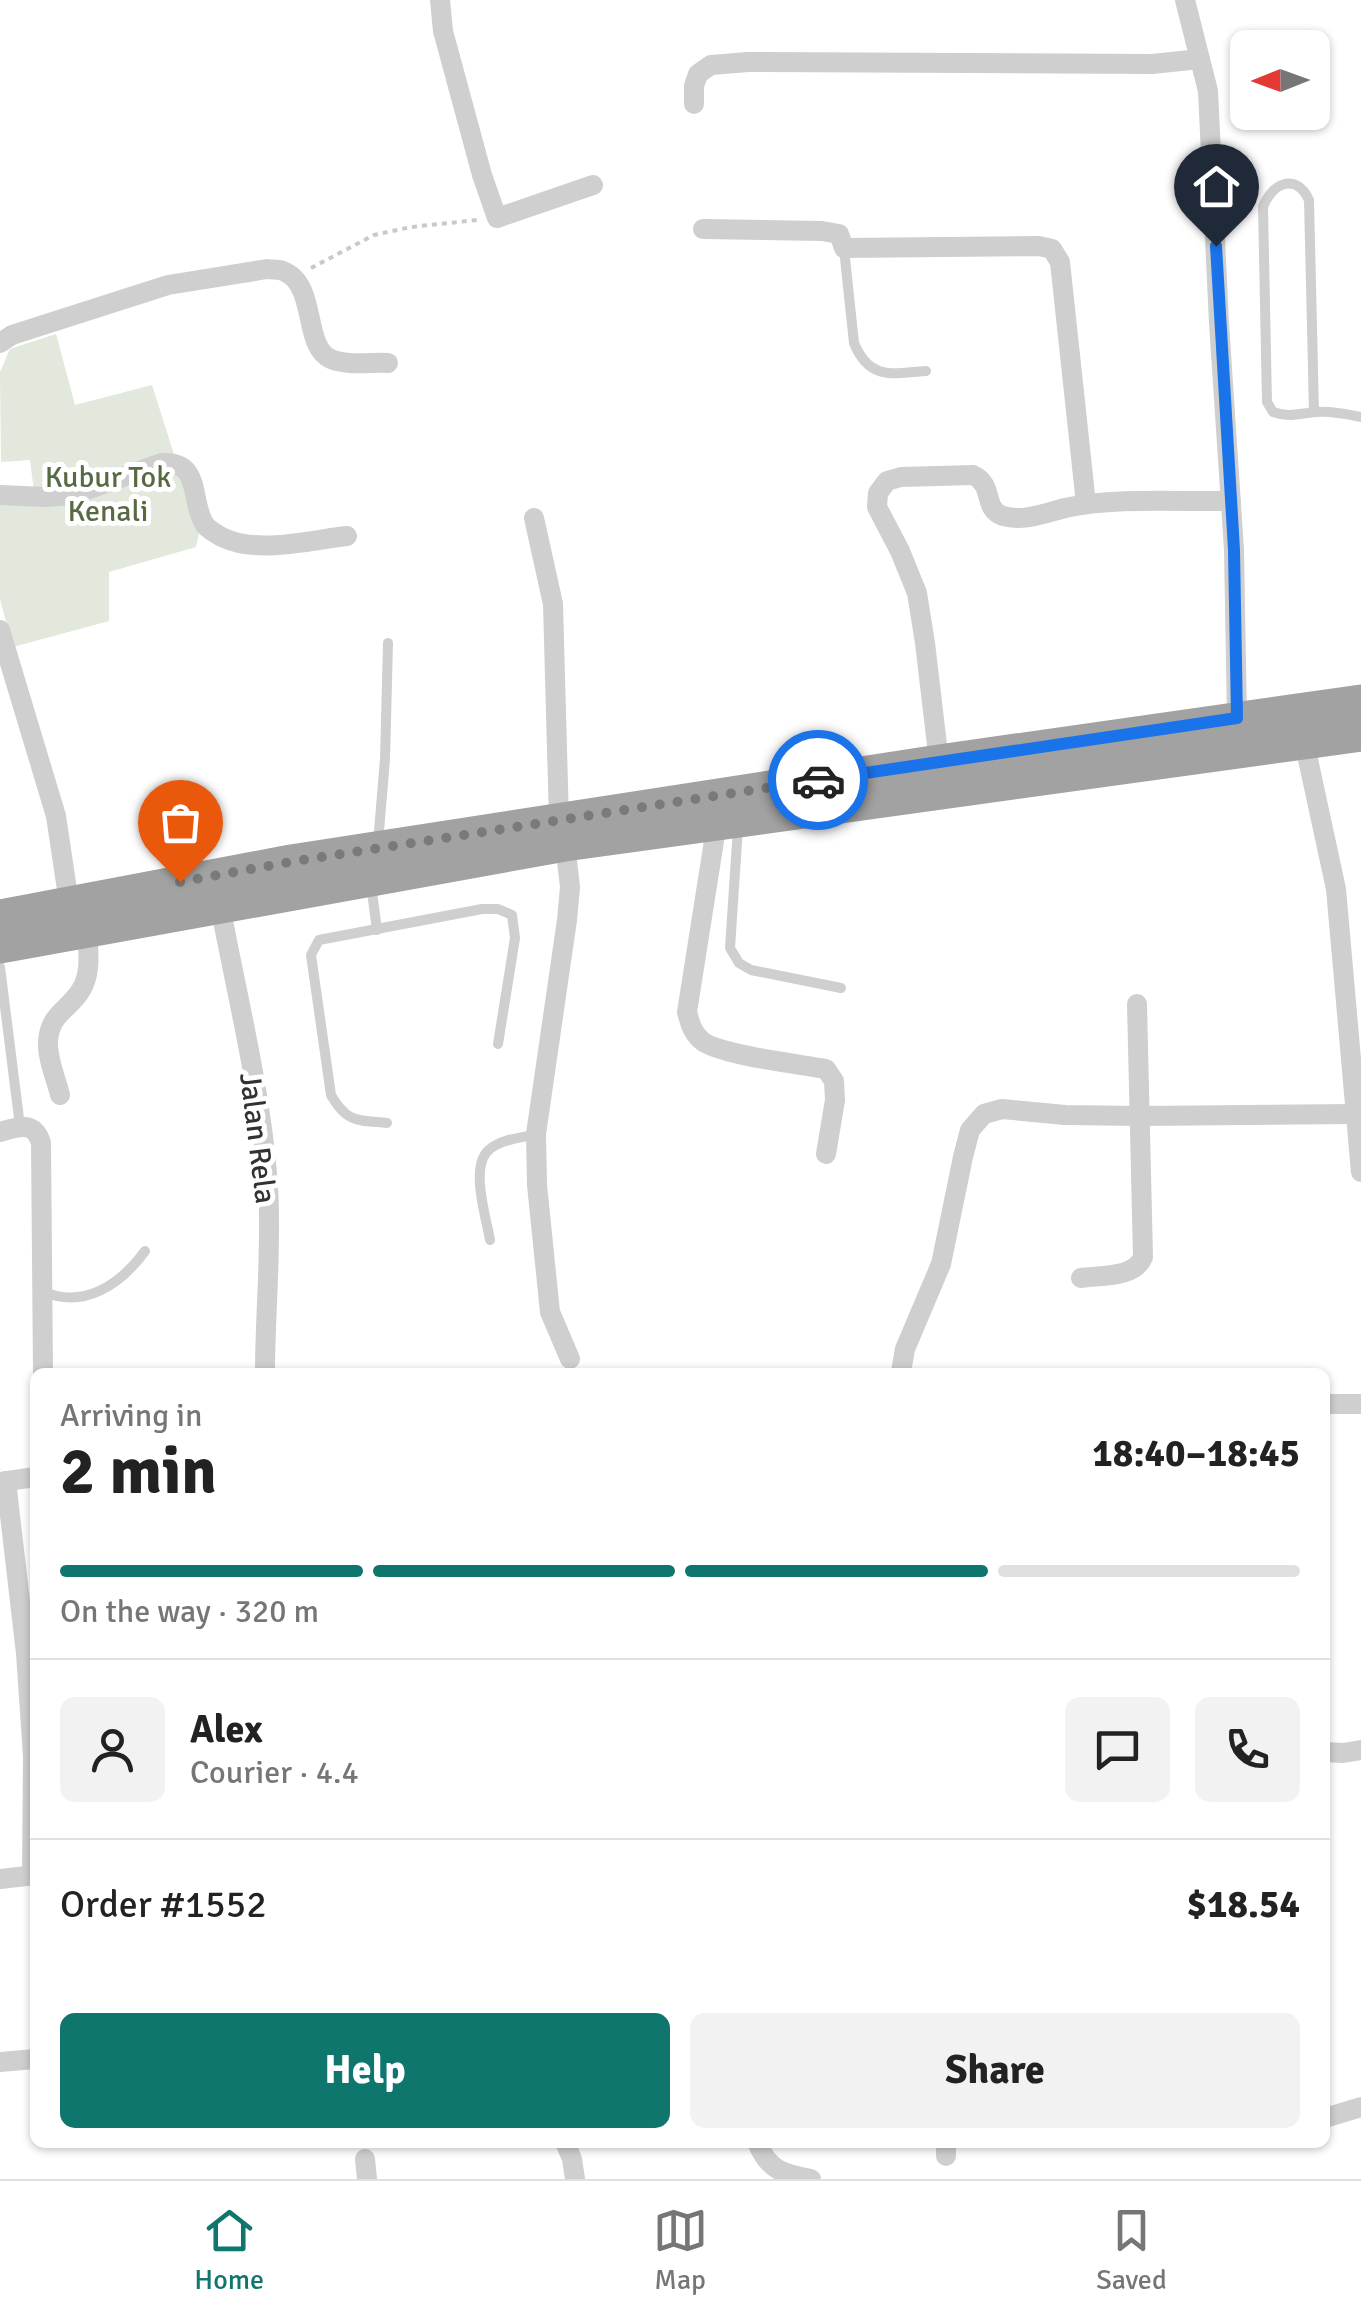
<!DOCTYPE html>
<html lang="en">
<head>
<meta charset="utf-8">
<style>
  body { margin:0; font-family:Signika,sans-serif; background:#f2f2f2; color:#222; height:100vh; display:flex; flex-direction:column; font-size:38px; white-space:nowrap }
  * { box-sizing:border-box; margin:0 }
  p { font-size:32px; color:#767676 }
  .icon { flex:none; width:55px; height:55px; fill:none; stroke:currentColor; stroke-width:2; stroke-linecap:round; stroke-linejoin:round }
  .map { position:relative; flex:1; overflow:hidden }
  .panel { position:absolute; left:30px; top:1368px; width:1300px; height:780px; display:flex; flex-direction:column; background:#fff; border-radius:15px; box-shadow:0 2px 8px #0004 }
  .panel>* { flex:none }
  .needle { width:65px; rotate:269deg }
  .fabs { position:absolute; left:1230px; top:30px; display:grid; gap:20px }
  .fabs a { display:grid; place-items:center; width:100px; height:100px; border-radius:15px; background:#fff; box-shadow:0 2px 8px #0004; font-size:50px }
  .pin { position:absolute; display:grid; place-items:center; width:85px; height:85px; color:#fff; margin:-102px -42px; border-radius:50% 50% 50% 0; rotate:-45deg; box-shadow:0 0 10px #0007 }
  .pin .icon { rotate:45deg }
  .courier { position:absolute; display:grid; place-items:center; width:100px; height:100px; margin:-50px; border:8px solid #1a73e8; border-radius:50%; background:#fff; color:#222; box-shadow:0 2px 12px #0007 }
  .overview em { font-style:normal; font-weight:700 }
  .overview div { display:flex; flex-direction:column-reverse }
  .overview { display:flex; align-items:center; justify-content:space-between; height:170px; padding:0 30px }
  h1 { font-size:65px; font-weight:700; line-height:75px }
  .bar { display:grid; grid-template-columns:repeat(4,1fr); gap:15px 10px; align-content:center; height:120px; padding:0 30px }
  .bar i { height:12px; border-radius:8px; background:#e0e0e0 }
  .bar .current { background:#0f766e }
  .bar p { grid-column:span 4 }
  .line { display:flex; align-items:center; gap:25px; padding:0 30px; border-top:2px solid #e0e0e0 }
  .line div { flex:1 }
  .round { display:grid; place-items:center; flex:none; width:105px; height:105px; border-radius:15px; background:#f2f2f2 }
  .primary-button { display:flex; gap:20px; margin-top:auto; padding:20px 30px }
  .primary-button a { flex:1; height:115px; border-radius:15px; background:#0f766e; color:#fff; font-size:40px; font-weight:700; line-height:115px; text-align:center }
  .primary-button a+a { background:#f2f2f2; color:#222 }
  .tabs { display:flex; justify-content:space-around; align-items:center; height:140px; border-top:2px solid #e0e0e0; background:#fff; font-size:28px; color:#767676 }
  .tabs a { display:grid; justify-items:center; gap:5px }
  .tabs .current { color:#0f766e }
  .map>svg:first-child { display:block }
</style>
</head>
<body>
<div class="map">
<svg width="1361" height="2179" viewBox="0 0 1361 2179">
  <rect width="100%" height="100%" fill="#fff"/>
  <path fill="#e2e8dc" d="M56,334l19,71 77,-20 47,148 -3,14 -87,25v49l-96,26 -13,-48v-97l34,-11 -4,-31 -29,2 -1,-90 10,-23z"/>
  <g fill="none" stroke-linecap="round" stroke-linejoin="round">
    <path stroke="#c9c9c9" stroke-width="4" stroke-dasharray="5 5" stroke-linecap="butt" d="M311,268l63,-33 37,-8 66,-7"/>
    <g stroke="#cfcfcf" stroke-width="10">
      <path d="M844,249l10,94c15,37 38,31 72,28"/>
      <path d="M1314,412l-5,-212c-13,-28 -37,-17 -46,7l4,195 6,10c16,6 28,1 44,0 15,-1 29,2 44,5"/>
      <path d="M738,827l-8,121 9,15 12,7 90,18"/>
      <path d="M378,843l7,-84 3,-116"/>
      <path d="M371,884l6,46"/>
      <path d="M0,967l20,159"/>
      <path d="M387,1123c-30,-3 -40,0 -56,-28l-20,-140 8,-15 163,-31h16l14,6 3,23 -17,106"/>
      <path d="M490,1240c-4,-24 -21,-75 0,-91 12,-10 31,-11 46,-15"/>
      <path d="M42,1291c42,19 79,-7 103,-40"/>
    </g>
    <g stroke="#cfcfcf" stroke-width="20">
      <path d="M440,0l3,31 39,144 15,43 96,-33"/>
      <path d="M1185,0l23,91 11,232 15,227 3,168"/>
      <path d="M694,104v-18l4,-12 13,-9 37,-3 404,2 48,-5"/>
      <path d="M703,229l119,2 17,3 5,14 195,-2 13,3 8,13 26,242"/>
      <path d="M0,343l12,-8 156,-50 99,-16c5,1 11,0 16,2 35,13 19,76 48,88 16,7 39,3 57,4"/>
      <path d="M0,495l45,2 27,-2 90,-32c41,-2 27,38 43,62 3,4 14,11 19,13 34,16 87,2 123,-2"/>
      <path d="M534,518l19,86 6,217"/>
      <path d="M0,630l56,186 13,87"/>
      <path d="M1304,741l32,148 25,283"/>
      <path d="M939,762l-14,-119 -8,-50 -17,-42 -23,-44 1,-14 9,-12 14,-4 72,-2c22,10 9,34 30,41 19,6 43,-3 62,-8 49,-11 115,-6 166,-7"/>
      <path d="M717,822l-30,190c3,11 5,20 14,28 16,15 99,24 125,29l8,12 1,19 -9,54"/>
      <path d="M565,844l5,43 -3,33 -31,214 1,51 13,127 20,47"/>
      <path d="M220,905c17,91 42,190 48,282 4,62 -3,124 -3,185"/>
      <path d="M60,1095c-4,-17 -13,-36 -12,-54 2,-28 21,-31 33,-51 11,-18 7,-40 6,-61"/>
      <path d="M0,1132c18,-5 34,-12 41,11l2,229"/>
      <path d="M1081,1278c20,-3 54,0 62,-21l-6,-253"/>
      <path d="M901,1372l4,-23 36,-85 22,-107 7,-27 14,-16 18,-5 63,6 76,1 214,-2"/>
      <path d="M1325,1404h36"/>
      <path d="M6,1481l20,172 7,104 -1,119"/>
      <path d="M0,1482l35,-5"/>
      <path d="M1325,1752l18,1 18,-3"/>
      <path d="M0,1879l35,-4"/>
      <path d="M0,2062l35,-3"/>
      <path d="M1325,2118l36,-11"/>
      <path d="M565,2142l7,17 3,20"/>
      <path d="M757,2142c11,28 26,32 54,37"/>
      <path d="M946,2142v14"/>
      <path d="M365,2159l2,20"/>
    </g>
    <g stroke="#a2a2a2" stroke-width="35">
      <path d="M0,917l291,-55 648,-100 422,-60"/>
      <path d="M0,946l565,-102 796,-110"/>
    </g>
  </g>
  <g fill="none" stroke-linecap="round" stroke-linejoin="round">
    <path stroke="#7a7a7a" stroke-width="10" stroke-dasharray="0 18" d="M180,882l110,-20 528,-82"/>
    <path stroke="#1a73e8" stroke-width="12" d="M818,780l419,-62 -3,-168 -18,-304"/>
  </g>
  <g text-anchor="middle" stroke-width="10" stroke-linejoin="round" paint-order="stroke">
    <g font-size="30" fill="#566a43" stroke="#fff">
      <text x="108" y="487">Kubur Tok<tspan x="108" dy="34">Kenali</tspan></text>
    </g>
    <g font-size="30" fill="#323232" stroke="#fff">
      <text transform="translate(258 1138) rotate(83)" y="10">Jalan Rela</text>
    </g>
  </g>
</svg>
<div class="fabs">
<a><svg class="needle" viewBox="-14 -14 28 28"><path d="M0-13l5 13h-10z" fill="#e53935"/><path d="M0 13l5-13h-10z" fill="#767676"/></svg></a>
</div>
<div class="pin" style="left:180px;top:882px;background:#ea580c"><svg class="icon" aria-label="bag" viewBox="0 0 24 24"><path d="M5 8h14l-1 12H6zM9 8a3 3 0 0 1 6 0"/></svg></div>
<div class="pin" style="left:1216px;top:246px;background:#1f2937"><svg class="icon" aria-label="home" viewBox="0 0 24 24"><path d="M3 11l9-7 9 7M6 9v11h12V9"/></svg></div>
<div class="courier" style="left:818px;top:780px"><svg class="icon" aria-label="car" viewBox="0 0 24 24"><path d="M5 17H2v-5l4-1 3-4h7l3 4 3 1v5h-3M9 17h6M6 11h13"/><circle cx="7" cy="17" r="2"/><circle cx="17" cy="17" r="2"/></svg></div>
<section class="panel">
<div class="overview"><div><h1>2 min</h1><p>Arriving in</p></div><em>18:40–18:45</em></div>
<div class="bar"><i class="current"></i><i class="current"></i><i class="current"></i><i></i><p>On the way · 320 m</p></div>
<div class="line" style="height:180px"><a class="round"><svg class="icon" aria-label="person" viewBox="0 0 24 24"><circle cx="12" cy="8" r="4"/><path d="M4 21q1-7 8-7t8 7"/></svg></a><div><b>Alex</b><p>Courier · 4.4</p></div><a class="round"><svg class="icon" aria-label="chat" viewBox="0 0 24 24"><path d="M4 5h16v11H9l-5 4z"/></svg></a><a class="round"><svg class="icon" aria-label="phone" viewBox="0 0 24 24"><path d="M5 4h4l2 5-3 2q2 4 5 5l2-3 5 2v4C11 20 4 13 5 4z"/></svg></a></div>
<div class="line" style="height:130px"><div>Order #1552</div><b>$18.54</b></div>
<div class="primary-button"><a>Help</a><a>Share</a></div>
</section>
</div>
<nav class="tabs">
<a class="current"><svg class="icon" aria-label="home" viewBox="0 0 24 24"><path d="M3 11l9-7 9 7M6 9v11h12V9"/></svg>Home</a>
<a><svg class="icon" aria-label="map" viewBox="0 0 24 24"><path d="M3 6l6-2 6 2 6-2v14l-6 2-6-2-6 2zM9 4v14M15 6v14"/></svg>Map</a>
<a><svg class="icon" aria-label="saved" viewBox="0 0 24 24"><path d="M7 4h10v16l-5-4-5 4z"/></svg>Saved</a>
</nav>
</body>
</html>
